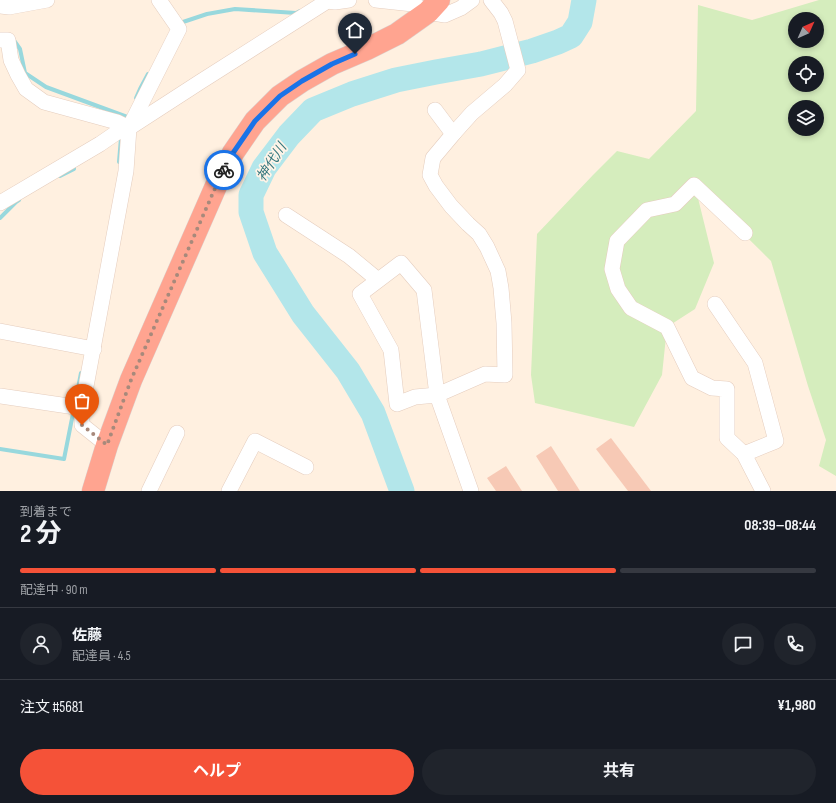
<!DOCTYPE html>
<html lang="ja">
<head>
<meta charset="utf-8">
<style>
  body { margin:0; font-family:"Sofia Sans Condensed","Noto Sans JP",sans-serif; background:#20242c; color:#f1f3f6; height:100vh; display:flex; flex-direction:column; font-size:15px; white-space:nowrap }
  * { box-sizing:border-box; margin:0 }
  p { font-size:13px; color:#9ea1a6 }
  .icon { flex:none; width:22px; height:22px; fill:none; stroke:currentColor; stroke-width:2; stroke-linecap:round; stroke-linejoin:round }
  .map { position:relative; height:491px; overflow:hidden }
  .drawer { display:flex; flex-direction:column; background:#171b24; flex:1 }
  .drawer>* { flex:none }
  .needle { width:26px; rotate:45deg }
  .fabs { position:absolute; left:788px; top:12px; display:grid; gap:8px }
  .fabs a { display:grid; place-items:center; width:36px; height:36px; border-radius:50%; background:#171b24; box-shadow:0 2px 6px #0003; font-size:20px }
  .pin { position:absolute; display:grid; place-items:center; width:34px; height:34px; color:#fff; margin:-41px -17px; border-radius:50% 50% 50% 0; rotate:-45deg; box-shadow:0 0 4px #0007 }
  .pin .icon { rotate:45deg }
  .courier { position:absolute; display:grid; place-items:center; width:40px; height:40px; margin:-20px; border:3px solid #1a73e8; border-radius:50%; background:#fff; color:#222; box-shadow:0 1px 5px #0007 }
  .head em { font-style:normal; font-weight:700 }
  .head div { display:flex; flex-direction:column-reverse }
  .head { display:flex; align-items:center; justify-content:space-between; height:68px; padding:0 20px }
  h1 { font-size:26px; font-weight:700; line-height:30px }
  .bar { display:grid; grid-template-columns:repeat(4,1fr); gap:6px 4px; align-content:center; height:48px; padding:0 20px }
  .bar i { height:5px; border-radius:3px; background:#363941 }
  .bar .selected { background:#f55238 }
  .bar p { grid-column:span 4 }
  .line { display:flex; align-items:center; gap:10px; padding:0 20px; border-top:1px solid #363941 }
  .line div { flex:1 }
  .round { display:grid; place-items:center; flex:none; width:42px; height:42px; border-radius:21px; background:#20242c }
  .action { display:flex; gap:8px; margin-top:auto; padding:8px 20px }
  .action a { flex:1; height:46px; border-radius:24px; background:#f55238; color:#fff; font-size:16px; font-weight:700; line-height:46px; text-align:center }
  .action a+a { background:#20242c; color:#f1f3f6 }
  .map>svg:first-child { display:block }
</style>
</head>
<body>
<div class="map">
<svg width="836" height="491" viewBox="0 0 836 491">
  <rect width="100%" height="100%" fill="#fff0e0"/>
  <path fill="#d5edbd" fill-rule="evenodd" d="M819,0h17v476l-17,-10 7,-26 -18,-54 -37,-125 -76,-75 19,77 -19,46 -28,18 -5,48 -28,52 -99,-24 -4,-28 6,-141 56,-59 24,-24 32,8 47,-48 2,-106 54,15zM795,19h22v22h-22zM795,63h22v22h-22zM795,107h22v22h-22z"/>
  <g fill="none" stroke-linecap="round" stroke-linejoin="round">
    <g stroke="#98d8dd" stroke-width="4">
      <path d="M180,25l3,-3 24,-8 28,-5 61,4 4,-2"/>
      <path d="M13,39l7,10 5,24 21,14 84,31"/>
      <path d="M136,98l4,-9 8,-15"/>
      <path d="M119,162l2,-24 1,-3"/>
      <path d="M60,176l14,-7v-6"/>
      <path d="M0,218l16,-16 3,-2"/>
      <path d="M0,449l64,10 17,-86"/>
    </g>
    <path stroke="#b3e6ea" stroke-width="25" d="M402,491l-29,-78 -25,-42 -45,-57 -38,-61 -14,-41v-17l13,-27 25,-33 24,-25 39,-16 44,-14 40,-8 45,-8 51,-13 26,-9 13,-6 9,-14 4,-22"/>
  </g>
  <g fill="#f7c9b5">
    <path d="M611,438l40,53h-23l-32,-42z"/>
    <path d="M551,446l29,45h-22l-22,-35z"/>
    <path d="M506,466l16,25h-26l-9,-13z"/>
  </g>
  <g fill="none" stroke-linecap="round" stroke-linejoin="round">
    <g stroke="#e5cdbe" stroke-width="16">
      <g id="minor">
        <path d="M376,0l37,4 15,8 17,3 16,-7 11,-8"/>
        <path d="M328,1l7,1 14,-2"/>
        <path d="M0,6l9,1 38,-7"/>
        <path d="M0,40h8l3,20 7,15 8,14 18,13 73,20 12,6"/>
        <path d="M435,110l15,20 4,3"/>
        <path d="M0,203l100,-59 16,-11 13,-5 71,-46 129,-82"/>
        <path d="M286,215l63,41 29,24"/>
        <path d="M745,233l-51,-48 -19,19 -28,6 -30,31 -5,28 6,20 13,19 36,19 25,51 20,10 15,1v49l17,16 19,37"/>
        <path d="M715,304l40,59 21,78 -32,13"/>
        <path d="M0,331l94,18"/>
        <path d="M0,396l82,12"/>
        <path d="M107,445l-25,-20v-17l44,-237 3,-43 50,-99 -20,-29"/>
        <path d="M149,491l28,-58"/>
        <path d="M229,491l26,-50 51,26"/>
        <path d="M471,491l-34,-96 -13,-105 -23,-27 -41,31 31,56 6,54 18,-7 22,-2 48,-21 20,1 -1,-52 -3,-35 -3,-17 -11,-24 -8,-13 -11,-10 -17,-18 -15,-20 -6,-11 3,-17 21,-25 18,-20 33,-28 13,-15 -13,-49 -4,-8 -10,-13"/>
      </g>
    </g>
    <g stroke="#dcd2cf" stroke-width="23">
      <path id="highway" d="M93,491l14,-46 24,-65 85,-194 17,-33 22,-32 25,-25 22,-15 30,-17 35,-15 30,-15 31,-22 11,-12"/>
    </g>
    <use href="#minor" stroke="#fff" stroke-width="15"/>
    <use href="#highway" stroke="#ffa490" stroke-width="22"/>
  </g>
  <g fill="none" stroke-linecap="round" stroke-linejoin="round">
    <path stroke="#a7897b" stroke-width="4" stroke-dasharray="0 7.2" d="M82,425l25,20 24,-65 85,-194 8,-16"/>
    <path stroke="#1a73e8" stroke-width="5" d="M224,170l9,-17 22,-32 25,-25 22,-15 30,-17 23,-10"/>
  </g>
  <g text-anchor="middle" stroke-width="3.5" stroke-linejoin="round" paint-order="stroke">
    <g font-size="14" font-style="italic" fill="#37797f" stroke="#fff4e8">
      <text transform="translate(271 162) rotate(-57)" y="5">神代川</text>
    </g>
  </g>
</svg>
<div class="fabs">
<a><svg class="needle" viewBox="-14 -14 28 28"><path d="M0-13l5 13h-10z" fill="#e53935"/><path d="M0 13l5-13h-10z" fill="#9ea1a6"/></svg></a>
<a><svg class="icon" aria-label="locate" viewBox="0 0 24 24"><circle cx="12" cy="12" r="6"/><path d="M12 2v4M12 18v4M2 12h4M18 12h4"/></svg></a>
<a><svg class="icon" aria-label="layers" viewBox="0 0 24 24"><path d="M12 4l9 5-9 5-9-5zM3 14l9 5 9-5"/></svg></a>
</div>
<div class="pin" style="left:82px;top:425px;background:#ea580c"><svg class="icon" aria-label="bag" viewBox="0 0 24 24"><path d="M5 8h14l-1 12H6zM9 8a3 3 0 0 1 6 0"/></svg></div>
<div class="pin" style="left:355px;top:54px;background:#1f2937"><svg class="icon" aria-label="home" viewBox="0 0 24 24"><path d="M3 11l9-7 9 7M6 9v11h12V9"/></svg></div>
<div class="courier" style="left:224px;top:170px"><svg class="icon" aria-label="bike" viewBox="0 0 24 24"><circle cx="6" cy="16" r="4"/><circle cx="18" cy="16" r="4"/><path d="M6 16l4-8h5l3 8M10 8l3 8H6M13 5h3"/></svg></div>
</div>
<section class="drawer">
<div class="head"><div><h1>2 分</h1><p>到着まで</p></div><em>08:39–08:44</em></div>
<div class="bar"><i class="selected"></i><i class="selected"></i><i class="selected"></i><i></i><p>配達中 · 90 m</p></div>
<div class="line" style="height:72px"><a class="round"><svg class="icon" aria-label="person" viewBox="0 0 24 24"><circle cx="12" cy="8" r="4"/><path d="M4 21q1-7 8-7t8 7"/></svg></a><div><b>佐藤</b><p>配達員 · 4.5</p></div><a class="round"><svg class="icon" aria-label="chat" viewBox="0 0 24 24"><path d="M4 5h16v11H9l-5 4z"/></svg></a><a class="round"><svg class="icon" aria-label="phone" viewBox="0 0 24 24"><path d="M5 4h4l2 5-3 2q2 4 5 5l2-3 5 2v4C11 20 4 13 5 4z"/></svg></a></div>
<div class="line" style="height:52px"><div>注文 #5681</div><b>¥1,980</b></div>
<div class="action"><a>ヘルプ</a><a>共有</a></div>
</section>
</body>
</html>
